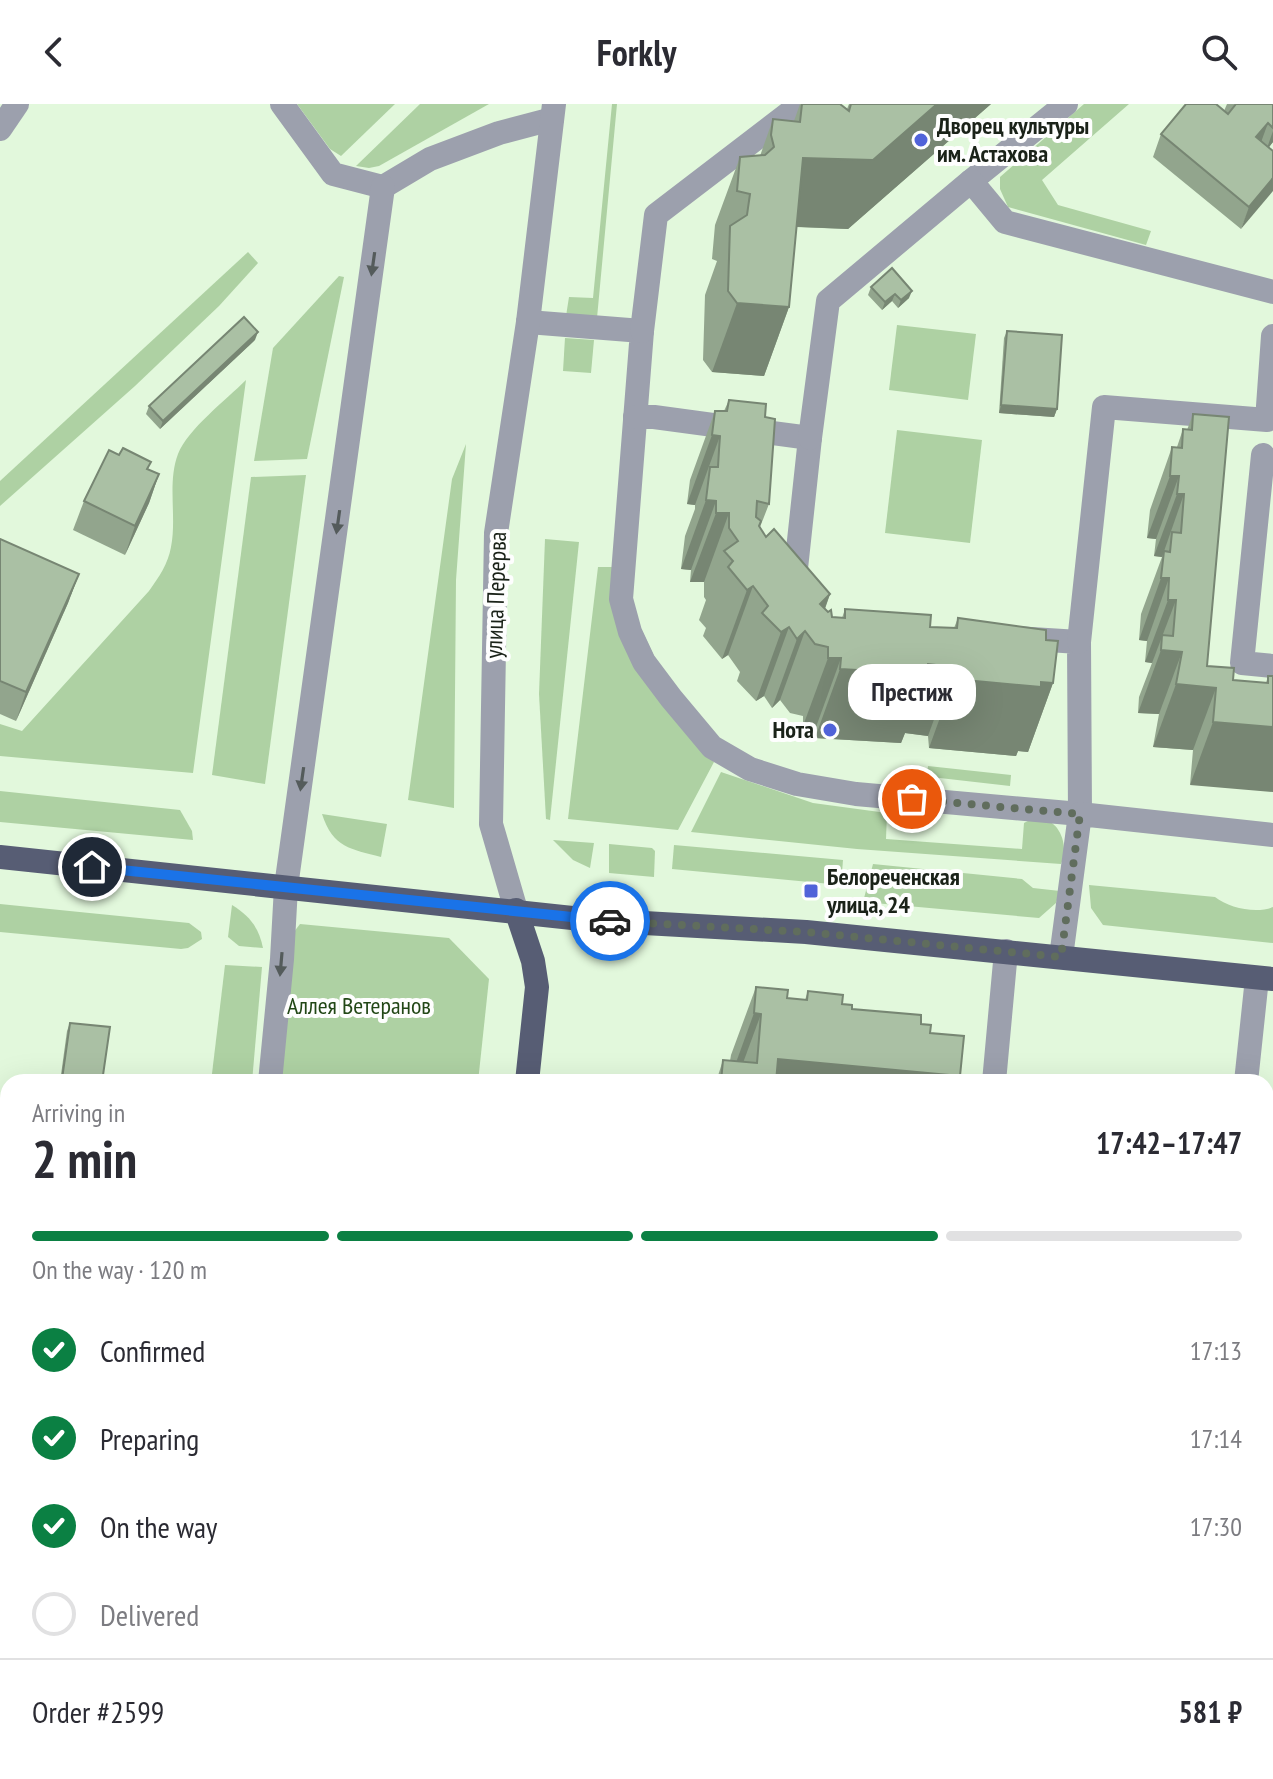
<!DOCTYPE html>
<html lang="en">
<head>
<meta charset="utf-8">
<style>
  body { margin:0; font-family:"PT Sans Narrow",sans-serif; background:#f2f2f3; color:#2b2b33; height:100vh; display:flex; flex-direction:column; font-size:30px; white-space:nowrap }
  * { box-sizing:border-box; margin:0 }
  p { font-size:26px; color:#7c7c81 }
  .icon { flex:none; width:44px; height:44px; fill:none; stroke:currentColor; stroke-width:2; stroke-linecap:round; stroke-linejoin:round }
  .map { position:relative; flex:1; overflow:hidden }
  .details { position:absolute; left:0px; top:970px; width:1274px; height:706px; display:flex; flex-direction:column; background:#fff; border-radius:24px 24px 0 0; box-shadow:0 8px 32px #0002 }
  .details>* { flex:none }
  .pin { position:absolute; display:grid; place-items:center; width:68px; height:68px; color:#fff; margin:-34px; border:4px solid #fff; border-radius:50%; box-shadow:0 2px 8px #0007 }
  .courier { position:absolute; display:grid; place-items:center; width:80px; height:80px; margin:-40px; border:6px solid #1a73e8; border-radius:50%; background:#fff; color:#222; box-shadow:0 2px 10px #0007 }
  .bubble { position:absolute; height:56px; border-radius:24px; background:#fff; box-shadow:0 8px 32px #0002; font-size:26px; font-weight:600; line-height:56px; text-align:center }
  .overview em { font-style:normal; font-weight:600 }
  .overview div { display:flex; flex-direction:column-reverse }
  .overview { display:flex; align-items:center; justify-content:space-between; height:136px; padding:0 32px }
  h1 { font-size:52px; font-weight:600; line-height:60px }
  .bar { display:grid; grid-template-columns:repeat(4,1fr); gap:12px 8px; align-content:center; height:96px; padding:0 32px }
  .bar i { height:10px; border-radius:6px; background:#e1e1e2 }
  .bar .active { background:#0b8043 }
  .bar p { grid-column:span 4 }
  .line { display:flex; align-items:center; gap:20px; padding:0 32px; border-top:2px solid #e1e1e2 }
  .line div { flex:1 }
  ol { padding:0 32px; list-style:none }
  li { display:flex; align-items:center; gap:24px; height:88px }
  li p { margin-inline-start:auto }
  li .icon { padding:8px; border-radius:50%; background:#0b8043; color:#fff; stroke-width:4 }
  li:last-child { color:#7c7c81 }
  li i { width:44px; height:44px; border:4px solid #e1e1e2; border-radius:50% }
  header { display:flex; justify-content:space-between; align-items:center; height:104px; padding:0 32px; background:#fff; font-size:36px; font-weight:600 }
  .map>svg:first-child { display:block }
</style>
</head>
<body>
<header><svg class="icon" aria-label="back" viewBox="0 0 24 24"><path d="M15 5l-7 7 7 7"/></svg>Forkly<svg class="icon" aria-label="search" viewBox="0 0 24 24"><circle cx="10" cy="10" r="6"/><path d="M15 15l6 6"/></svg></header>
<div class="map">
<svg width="1273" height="1675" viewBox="0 0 1273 1675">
  <rect width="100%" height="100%" fill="#e2f8dc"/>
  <g fill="#aed1a3">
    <path d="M297,0h98l-54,52 -11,-7z"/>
    <path d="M420,0h69l-110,62 -10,2 -13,-2z"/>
    <path d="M612,0h5l-20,214 -31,-2 3,-19 24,1z"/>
    <path d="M1084,0h45l-87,76 16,25 93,26 -5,14 -138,-38 -8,-18v-12z"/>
    <path d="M248,148l10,11 -39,43 -84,80 -135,120v-25z"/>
    <path d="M339,172l5,1 -37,182 -53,2 19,-113z"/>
    <path d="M897,221l79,9 -8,66 -79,-10z"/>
    <path d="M565,234l29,2 -3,33 -28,-2z"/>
    <path d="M246,276l-53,393 -193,-17v-32l22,7 127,-140c10,-14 19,-27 22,-44 6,-30 -4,-64 7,-93 10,-25 48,-54 68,-74z"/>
    <path d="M897,326l85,10 -12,103 -85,-10z"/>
    <path d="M466,340l-10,136 -2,228 -46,-8 44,-321z"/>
    <path d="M306,371l-41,309 -53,-9 39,-298z"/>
    <path d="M545,435l34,3 -29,278 -4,-1 -7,-125z"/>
    <path d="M598,463h14l84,178 18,17 -36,68 -110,-11z"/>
    <path d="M928,662l83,9 -1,11 -79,-9 -4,-2z"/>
    <path d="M721,668l92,31 74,10 -1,26 136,10 2,-26c28,-17 48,17 37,41l-204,-15 -166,-17z"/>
    <path d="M0,687l180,19 12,21 1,9 -193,-18z"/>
    <path d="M322,710l65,10 -6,33c-30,-8 -48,-9 -59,-43z"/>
    <path d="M553,736l41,3 -4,25 -17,-8z"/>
    <path d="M609,740l43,4 3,3 -1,26 -45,-4z"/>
    <path d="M674,741l169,15 -2,25 -169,-16z"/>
    <path d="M873,760l149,15 11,9 27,3 -4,12 -17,15 -176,-16z"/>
    <path d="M1089,781l126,12c14,11 41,17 58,10v36l-170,-18 -12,-17z"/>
    <path d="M0,800l189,19 12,9 1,7 -14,9 -7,1 -181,-17z"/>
    <path d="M232,801c18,11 27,23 31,43l-24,-2 -11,-9z"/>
    <path d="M300,820l149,14 40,41 -11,103h-203l9,-137z"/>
    <path d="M225,861l37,2 -10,115h-41z"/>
    <path d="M29,1668h91v7h-99z"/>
    <path d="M217,1668h200l-1,7h-200z"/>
  </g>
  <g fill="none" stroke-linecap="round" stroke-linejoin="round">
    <g stroke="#9ca0ad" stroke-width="24">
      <path d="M282,0l51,70 50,13"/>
      <path d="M0,25l17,-25"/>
      <path d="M971,77l95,-77"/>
      <path d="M383,83l47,-28 69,-26 53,-14"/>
      <path d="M528,218l114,9 -21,268 9,33 14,30 27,36 41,49 38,22 47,15 59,10 224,20 -1,-172 -64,-4"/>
      <path d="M642,227l14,-116 145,-111"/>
      <path d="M635,313h19l156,21 -16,149"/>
      <path d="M810,334l18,-137 143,-120 34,41 268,70"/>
      <path d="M1263,351l-21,208 31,3"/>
      <path d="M1079,538l25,-235 163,13 6,-84"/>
      <path d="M516,806l-25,-86 5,-291 32,-211 26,-218"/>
      <path d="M1061,853l19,-143 193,21"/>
      <path d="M270,978l12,-123 4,-72 97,-700"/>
      <path d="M994,978l12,-131"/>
      <path d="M1246,978l11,-104"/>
      <path d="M1266,1155h7"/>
      <path d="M0,1646l8,-2"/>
      <path d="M200,1675l1,-7"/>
      <path d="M630,1675v-7"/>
      <path d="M761,1675v-7"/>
    </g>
    <g stroke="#575d74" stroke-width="24">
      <path d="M0,753l591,63 215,12 467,47"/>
      <path d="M516,806l17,51 4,26 -10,95"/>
      <path d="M454,1675l1,-7"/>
    </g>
  </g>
  <g fill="#92a58d">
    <path d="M800,0h40l7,5 2,-5h142l-143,125 -52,-2 -7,80 -25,69 -52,-4 -9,-12 2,-65 12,-34 -5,-2 3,-34 25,-68 20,-1 13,-37 21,2z"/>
    <path d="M1227,0h46v38l-4,5 4,4 -32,78 -88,-72 8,-23 63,-23z"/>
    <path d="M871,183l38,11 -11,10 -6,-7 -10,9 -14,-15z"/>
    <path d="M1007,227l50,78 -3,8 -55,-4 5,-75z"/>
    <path d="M255,236l-95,89 -14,-15 3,-8z"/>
    <path d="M729,296l36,17 4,87 -9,23 6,10 64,57 -5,15 7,8 10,1 3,-9 85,18 24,1 4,-10 88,22 7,43 -25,69 -10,-1 -2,5 -87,-8 -1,-12 -23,-3 -4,10 -86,-5 1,-11 -13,-1v-10l-13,-3 -10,-13 -8,8 -8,-12 -8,5 -19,-20 3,-9 -12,-17 -6,4 -19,-23 3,-8 -7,-8 7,-20 -2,-3v-15h-14l1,-12 -10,-1 4,-33 10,-27v-4l-8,-1 3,-24 25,-69h9z"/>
    <path d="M1193,310l14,252 26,14 33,3 2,-7h5l-83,109 3,-35 -40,-3 6,-33 -21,-1 1,-16 13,-34 -7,-1 2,-21 -8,-1 2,-26 21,-57 -8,-1 2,-17 -9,-1 3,-28 22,-63h5l6,-18 4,1z"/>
    <path d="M148,365l11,5 -10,29 -24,52 -52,-25 11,-29z"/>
    <path d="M0,435l79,35 -11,29 -52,118 -16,-7z"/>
    <path d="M756,883l31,11 18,2 3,-9 44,18 69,15 9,9 28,49h-242l7,-22 7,1 1,-6z"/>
    <path d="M70,919l32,59h-42l7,-51z"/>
    <path d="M1273,1370v62h-7l4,-55z"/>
    <path d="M676,1668h79l-1,7h-79z"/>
    <path d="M1257,1668h9l7,7h-18z"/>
  </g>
  <g fill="#778673">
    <path d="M937,0h54l-143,125 -70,-3 25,-68z"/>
    <path d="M1268,19l-8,22 -4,-8z"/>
    <path d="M1273,27v11l-7,9z"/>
    <path d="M1273,74v13l-32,38 8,-22z"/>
    <path d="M912,187l-3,7 -11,10 3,-8z"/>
    <path d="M895,190l-3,7 -10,9 3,-8z"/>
    <path d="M737,199l52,4 -25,69 -52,-4z"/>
    <path d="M258,228l-3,8 -95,89 3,-8z"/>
    <path d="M1001,301l56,4 -3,8 -55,-4z"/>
    <path d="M712,331l8,1 -25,69 -8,-1z"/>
    <path d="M159,370l-10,29 -24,52 10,-29z"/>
    <path d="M1170,372h9l-23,63 -9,-1z"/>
    <path d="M1177,390h7l-22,63 -8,-1z"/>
    <path d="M706,396l10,1 -25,69 -10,-1z"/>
    <path d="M716,409h13l-25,69h-14z"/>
    <path d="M79,470l-11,29 -52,118 10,-29z"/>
    <path d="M1161,474h8l-22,63 -8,-1z"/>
    <path d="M753,482l-25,69 -6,4 25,-69z"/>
    <path d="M830,490l-17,47 7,-37z"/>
    <path d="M1168,496h8l-24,63 -7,-1z"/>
    <path d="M789,523l-25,69 -8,5 25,-69z"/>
    <path d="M805,527l-25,69 -8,8 25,-69z"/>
    <path d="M1161,546l21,2 -23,62 -21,-1z"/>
    <path d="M828,554h13l-25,69 -13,-1z"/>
    <path d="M928,560l25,3 -25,69 -23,-3 -4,10 -86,-5 25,-69z"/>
    <path d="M954,575l99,4 -25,69 -10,-1 -2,5 -87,-8z"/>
    <path d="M1176,580l40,4 -23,62 -40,-3z"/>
    <path d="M1213,618l60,5v65l-83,-7z"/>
    <path d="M754,909l7,1 -25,68h-7z"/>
    <path d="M778,955l182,17 -2,6h-189z"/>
    <path d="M62,975l23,3h-24z"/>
    <path d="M1266,1192l7,1v7h-7z"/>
    <path d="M1273,1411v21h-7v-2z"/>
  </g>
  <g fill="#aac0a4" stroke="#778673" stroke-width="2">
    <path d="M802,0h38l9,7 2,-7h86l-64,56 -70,-2 -14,149 -52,-4 -9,-12 2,-65 17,-11 3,-21 -13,-3 3,-34 25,-2 9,-8 -3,-12 2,-16 27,3z"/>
    <path d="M1186,0h30l12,10 8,-10h37v24l-5,-5 -12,14 17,14v27l-24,29 -88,-73z"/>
    <path d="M892,164l20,23 -11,9 -6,-6 -10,8 -14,-15z"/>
    <path d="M244,213l14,15 -95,89 -14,-15z"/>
    <path d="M1007,227l55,4 -5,74 -56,-4z"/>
    <path d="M729,296l37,4 -1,13 10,2 -6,85 -12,-3 -1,16 5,4 -2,5 7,11 8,-8 56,65 -10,10 8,8 3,-2 1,7 13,1v-9l86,6 -1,12 27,1 1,-10 88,12v10l12,1 -5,42 -12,-1v5l-87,-8 -1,-12 -25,-3 -2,10 -86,-5 1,-11h-13v-11l-13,-3 -10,-13 -8,8 -8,-12 -8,5 -19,-19 6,-7 -15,-20 -6,4 -19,-23 5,-6 -9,-10 14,-10 -9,-13v-15h-13v-12l-10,-1 4,-33h8l1,-17 1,-14 -8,-1 3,-24h12z"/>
    <path d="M1193,310l36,3 -22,249 27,2 -1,12 35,3v-7h5v51l-60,-5 3,-34 -40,-4 6,-32 -21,-2 1,-15 11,1 3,-36h-8l1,-22h-8l3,-27 6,1 2,-20 9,1 3,-39h-7l2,-18h-9l2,-29 10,1 1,-19 9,1z"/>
    <path d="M123,344l28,14 -4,7 12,5 -24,52 -51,-25 25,-51 10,5z"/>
    <path d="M0,435l79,35 -53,118 -26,-11z"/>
    <path d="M756,883l32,3 -1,8 20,2 1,-9 35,4 -1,9 10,1v4l69,6v9l10,1 -1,8 34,3 -4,40 -182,-17 -2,23h-55l2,-22 34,3 4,-49 -7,-1z"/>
    <path d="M70,919l40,4 -8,55h-17l-23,-3z"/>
    <path d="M1266,1165h7v28l-7,-1z"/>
    <path d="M1266,1649l7,1v25h-11v-7h4z"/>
    <path d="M693,1668h62l-1,7h-61z"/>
  </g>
  <defs><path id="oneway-solid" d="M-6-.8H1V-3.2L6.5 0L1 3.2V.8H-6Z" transform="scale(2)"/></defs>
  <g fill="#545b5b">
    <use href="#oneway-solid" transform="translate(373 160) rotate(98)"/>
    <use href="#oneway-solid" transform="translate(338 418) rotate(98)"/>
    <use href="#oneway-solid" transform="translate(302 675) rotate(98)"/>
    <use href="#oneway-solid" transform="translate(281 860) rotate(95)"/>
  </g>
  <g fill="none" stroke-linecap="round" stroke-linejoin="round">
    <path stroke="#606d5d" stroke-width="8" stroke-dasharray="0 14.4" d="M610,817l196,11 255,25 19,-143 -168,-15"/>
    <path stroke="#1a73e8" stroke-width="10" d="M92,763l518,54"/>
  </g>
  <g fill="#5163d9" stroke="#fefefe" stroke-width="3">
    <circle cx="921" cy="36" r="8"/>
    <circle cx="830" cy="626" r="8"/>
    <rect x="803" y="779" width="16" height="16" rx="4"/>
  </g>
  <g text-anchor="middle" stroke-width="8" stroke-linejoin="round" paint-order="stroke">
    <g font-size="24" font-weight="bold" fill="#1a2218" stroke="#fefefe" text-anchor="start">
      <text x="937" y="30">Дворец культуры<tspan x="937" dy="28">им. Астахова</tspan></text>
      <text x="814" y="634" text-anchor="end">Нота</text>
      <text x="827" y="781">Белореченская<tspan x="827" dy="28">улица, 24</tspan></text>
    </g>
    <g font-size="24" fill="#1a2218" stroke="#fefefe">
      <text transform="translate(496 491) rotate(-88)" y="8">улица Перерва</text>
    </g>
    <g font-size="24" fill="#224716" stroke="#fefefe">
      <text x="359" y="910">Аллея Ветеранов</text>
    </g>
  </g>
</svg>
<div class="pin" style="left:912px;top:695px;background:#ea580c"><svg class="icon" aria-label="bag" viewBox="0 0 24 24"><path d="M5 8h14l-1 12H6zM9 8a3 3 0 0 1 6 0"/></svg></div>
<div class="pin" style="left:92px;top:763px;background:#1f2937"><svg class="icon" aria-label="home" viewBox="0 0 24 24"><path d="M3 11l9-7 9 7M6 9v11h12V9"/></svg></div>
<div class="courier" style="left:610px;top:817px"><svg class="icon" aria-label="car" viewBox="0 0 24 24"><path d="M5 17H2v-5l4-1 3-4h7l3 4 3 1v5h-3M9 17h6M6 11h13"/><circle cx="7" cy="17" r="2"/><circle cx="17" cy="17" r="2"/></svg></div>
<div class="bubble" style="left:848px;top:560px;width:128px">Престиж</div>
<section class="details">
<div class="overview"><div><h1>2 min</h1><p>Arriving in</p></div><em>17:42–17:47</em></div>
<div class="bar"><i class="active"></i><i class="active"></i><i class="active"></i><i></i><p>On the way · 120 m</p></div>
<ol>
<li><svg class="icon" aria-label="check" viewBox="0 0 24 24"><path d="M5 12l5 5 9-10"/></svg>Confirmed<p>17:13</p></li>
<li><svg class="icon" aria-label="check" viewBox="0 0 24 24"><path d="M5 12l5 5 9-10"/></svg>Preparing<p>17:14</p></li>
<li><svg class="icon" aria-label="check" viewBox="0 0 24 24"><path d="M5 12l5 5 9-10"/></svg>On the way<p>17:30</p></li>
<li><i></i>Delivered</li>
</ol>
<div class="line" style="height:104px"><div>Order #2599</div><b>581 ₽</b></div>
</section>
</div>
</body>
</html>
